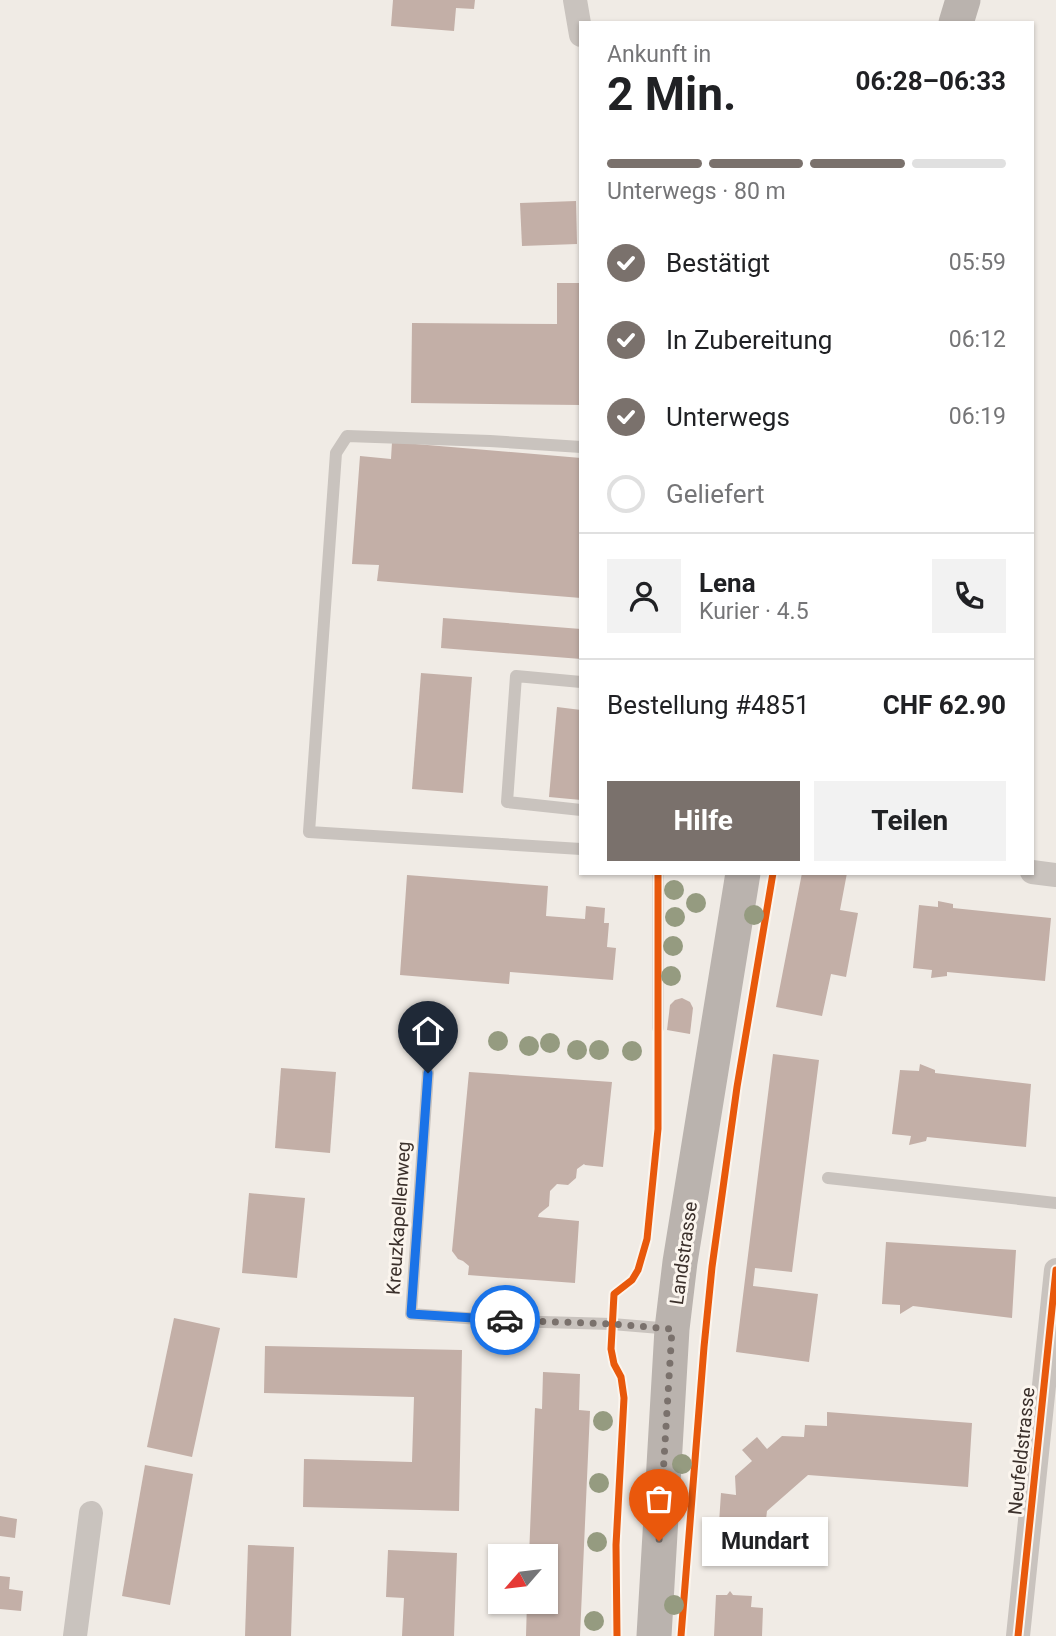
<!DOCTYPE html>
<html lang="de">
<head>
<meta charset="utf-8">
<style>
  body { margin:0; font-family:Roboto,sans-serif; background:#f2f2f2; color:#202124; height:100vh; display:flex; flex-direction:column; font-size:26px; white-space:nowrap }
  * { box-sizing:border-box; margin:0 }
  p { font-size:23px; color:#757577 }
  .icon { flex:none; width:38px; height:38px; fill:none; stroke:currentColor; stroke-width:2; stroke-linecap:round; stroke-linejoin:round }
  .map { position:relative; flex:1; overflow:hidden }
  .details { position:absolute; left:579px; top:21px; width:455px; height:854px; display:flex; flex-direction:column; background:#fff; border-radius:0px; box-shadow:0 2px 5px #0004 }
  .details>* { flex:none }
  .needle { width:46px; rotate:242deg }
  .tools { position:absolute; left:488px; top:1544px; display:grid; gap:14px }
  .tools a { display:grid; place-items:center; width:70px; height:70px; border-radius:0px; background:#fff; box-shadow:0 2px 5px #0004; font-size:35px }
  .pin { position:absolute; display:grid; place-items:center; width:60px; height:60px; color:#fff; margin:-72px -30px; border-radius:50% 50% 50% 0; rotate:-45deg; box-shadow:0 0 7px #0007 }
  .pin .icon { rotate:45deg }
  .courier { position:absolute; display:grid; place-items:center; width:70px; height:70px; margin:-35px; border:5px solid #1a73e8; border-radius:50%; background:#fff; color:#222; box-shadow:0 2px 9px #0007 }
  .bubble { position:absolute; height:49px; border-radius:0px; background:#fff; box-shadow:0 2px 5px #0004; font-size:23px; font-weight:700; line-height:49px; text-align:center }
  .summary em { font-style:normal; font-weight:700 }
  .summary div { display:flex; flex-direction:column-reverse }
  .summary { display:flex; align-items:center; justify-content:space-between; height:119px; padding:0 28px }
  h1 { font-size:46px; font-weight:700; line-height:52px }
  .bar { display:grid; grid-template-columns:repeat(4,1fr); gap:10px 7px; align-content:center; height:84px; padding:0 28px }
  .bar i { height:9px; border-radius:5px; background:#e0e0e0 }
  .bar .current { background:#7a716c }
  .bar p { grid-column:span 4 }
  .line { display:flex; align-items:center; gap:18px; padding:0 28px; border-top:2px solid #e0e0e0 }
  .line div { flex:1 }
  .round { display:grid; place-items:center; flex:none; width:74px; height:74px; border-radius:0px; background:#f2f2f2 }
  ol { padding:0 28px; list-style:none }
  li { display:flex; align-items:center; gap:21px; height:77px }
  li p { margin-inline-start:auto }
  li .icon { padding:7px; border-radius:50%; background:#7a716c; color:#fff; stroke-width:4 }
  li:last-child { color:#757577 }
  li i { width:38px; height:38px; border:4px solid #e0e0e0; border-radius:50% }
  .cta { display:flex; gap:14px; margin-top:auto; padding:14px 28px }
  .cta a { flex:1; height:80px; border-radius:0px; background:#7a716c; color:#fff; font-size:28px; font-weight:700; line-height:80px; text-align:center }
  .cta a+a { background:#f2f2f2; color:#202124 }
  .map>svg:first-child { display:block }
</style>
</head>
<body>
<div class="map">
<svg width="1056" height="1636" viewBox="0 0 1056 1636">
  <rect width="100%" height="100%" fill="#f0ebe5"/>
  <g fill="#c3afa7">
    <path d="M393,0h82l-1,9 -18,-1 -2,23 -63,-5z"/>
    <path d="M576,201l1,43 -55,2 -2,-43z"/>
    <path d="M557,283h24v122l-170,-2 1,-80 145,1z"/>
    <path d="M392,442l189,16v140l-204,-17 2,-16 -27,-1 8,-108 31,3z"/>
    <path d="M443,618l138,11v30l-140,-11z"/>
    <path d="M421,673l51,4 -9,116 -51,-4z"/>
    <path d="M557,707l24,3v90l-32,-3z"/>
    <path d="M802,873h45l-7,37 18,3 -12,64 -15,-3 -9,42 -46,-9z"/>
    <path d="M407,875l141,11 -2,30 39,3 1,-13 19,2 -1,15h5l-2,24 9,1 -3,32 -103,-8 -1,12 -109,-9z"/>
    <path d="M938,901l15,3v4l98,10 -6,63 -98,-9v4l-16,2 1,-8 -19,-2 6,-63 19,2z"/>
    <path d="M682,998l8,4 3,6 -3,26 -23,-4 3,-25 5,-5z"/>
    <path d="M773,1054l46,6 -27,212 -37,-4 -2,18 65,8 -9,68 -73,-10z"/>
    <path d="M920,1064l15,6v3l96,11 -5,63 -99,-10 -1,4 -17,4 2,-9 -19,-2 8,-64 19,1z"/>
    <path d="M281,1068l55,4 -6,81 -55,-5z"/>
    <path d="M469,1072l143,10 -9,85 -18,-2 -1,-1 -7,5 -1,9 -8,7 -11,-1 -7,7 -1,15 -10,8 -1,3 41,4 -4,62 -107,-8 1,-9 -6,-5 -5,-2 -6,-8z"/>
    <path d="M249,1193l56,5 -8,80 -55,-5z"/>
    <path d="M886,1242l130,8 -4,68 -99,-12 -13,8v-9l-18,-1z"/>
    <path d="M174,1318l46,10 -28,129 -45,-10z"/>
    <path d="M265,1346l197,4 -3,161 -156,-4 1,-48 108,3 2,-65 -150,-4z"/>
    <path d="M543,1372l37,2 -1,36 11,1 -10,225h-54l1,-35h19v-45h-17l6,-148 7,1z"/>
    <path d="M827,1412l145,11 -4,64 -160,-12 -41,36 -4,34 -11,-1 -1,12 -34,-3 4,-60 15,2 -1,-19 17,-15 -10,-11 15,-13 10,12 15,-13 22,1 1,-12 22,1z"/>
    <path d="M145,1465l48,9 -23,131 -48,-9z"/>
    <path d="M0,1516l17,3 -2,19 -15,-2z"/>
    <path d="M248,1545l46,2 -3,89h-46z"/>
    <path d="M388,1550l69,3 -3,83h-52l2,-38 -18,-1z"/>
    <path d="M0,1576l10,1 -1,12 14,2 -2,20 -21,-2z"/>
    <path d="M730,1591l3,4 19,1 -1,11 12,1 -1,28h-48l2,-41h11z"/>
  </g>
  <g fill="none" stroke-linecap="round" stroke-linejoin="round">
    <g stroke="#c9c3be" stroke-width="12">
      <path d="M581,447l-91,-6 -143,-5 -11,17 -27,379 272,17"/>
      <path d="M581,682l-65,-6 -9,126 74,8"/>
      <path d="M658,1028v-155"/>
      <path d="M428,1073l-17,241 95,7 106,3 60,5"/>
      <path d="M828,1178l228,25"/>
    </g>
    <g stroke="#c9c3be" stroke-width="24">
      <path d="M575,0l6,35"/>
      <path d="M1032,872l24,3"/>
      <path d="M75,1636l16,-123"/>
      <path d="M1018,1636l38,-366"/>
    </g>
    <g stroke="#bab3ae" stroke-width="35">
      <path d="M956,23l7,-23"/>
      <path d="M654,1636l18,-307 8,-67 63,-389"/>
    </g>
    <g stroke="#fbf5ee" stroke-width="11">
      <g id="cycleway">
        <path d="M617,1636l-1,-91 8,-147 -3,-21 -7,-13 -3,-15 3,-55 18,-14 6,-10 9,-31 11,-110v-256"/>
        <path d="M681,1636l23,-289 8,-80 25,-180 36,-214"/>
        <path d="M1018,1636l38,-366"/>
      </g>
    </g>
    <use href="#cycleway" stroke="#e8590c" stroke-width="7"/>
  </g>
  <g fill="#959b80">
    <circle cx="674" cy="890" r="10"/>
    <circle cx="696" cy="903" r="10"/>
    <circle cx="754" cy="915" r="10"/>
    <circle cx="675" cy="917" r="10"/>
    <circle cx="673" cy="946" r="10"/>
    <circle cx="671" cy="976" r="10"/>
    <circle cx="498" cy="1041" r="10"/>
    <circle cx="550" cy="1043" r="10"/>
    <circle cx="529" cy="1046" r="10"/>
    <circle cx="577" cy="1050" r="10"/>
    <circle cx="599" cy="1050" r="10"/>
    <circle cx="632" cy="1051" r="10"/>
    <circle cx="603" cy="1421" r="10"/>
    <circle cx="682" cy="1464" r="10"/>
    <circle cx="599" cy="1483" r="10"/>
    <circle cx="597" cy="1542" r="10"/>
    <circle cx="674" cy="1605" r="10"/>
    <circle cx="594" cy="1621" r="10"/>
  </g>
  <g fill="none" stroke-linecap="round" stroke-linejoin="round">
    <path stroke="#7a716c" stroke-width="7" stroke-dasharray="0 12.6" d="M505,1320l107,4 60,5 -13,212"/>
    <path stroke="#1a73e8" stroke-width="9" d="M428,1073l-17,241 94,6"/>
  </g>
  <g text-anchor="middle" stroke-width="6" stroke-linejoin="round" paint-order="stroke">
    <g font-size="19" fill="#3b302b" stroke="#fbf5ee">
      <text transform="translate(398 1218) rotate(-86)" y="7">Kreuzkapellenweg</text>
      <text transform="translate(683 1253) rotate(-82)" y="7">Landstrasse</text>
      <text transform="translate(1021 1451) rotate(-84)" y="7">Neufeldstrasse</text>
    </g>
  </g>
</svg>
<div class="tools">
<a><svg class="needle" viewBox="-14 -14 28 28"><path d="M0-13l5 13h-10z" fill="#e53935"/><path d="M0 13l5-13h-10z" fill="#757577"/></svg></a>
</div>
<div class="pin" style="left:659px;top:1541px;background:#ea580c"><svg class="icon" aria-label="bag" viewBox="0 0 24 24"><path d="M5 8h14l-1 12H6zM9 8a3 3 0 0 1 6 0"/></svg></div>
<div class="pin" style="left:428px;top:1073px;background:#1f2937"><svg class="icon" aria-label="home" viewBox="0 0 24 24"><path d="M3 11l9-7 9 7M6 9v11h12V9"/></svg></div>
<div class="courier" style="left:505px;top:1320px"><svg class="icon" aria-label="car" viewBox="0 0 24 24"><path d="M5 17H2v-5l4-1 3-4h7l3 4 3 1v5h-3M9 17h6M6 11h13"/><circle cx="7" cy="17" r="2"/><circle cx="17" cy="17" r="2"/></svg></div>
<div class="bubble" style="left:702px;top:1517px;width:126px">Mundart</div>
<section class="details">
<div class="summary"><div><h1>2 Min.</h1><p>Ankunft in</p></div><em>06:28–06:33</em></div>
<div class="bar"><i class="current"></i><i class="current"></i><i class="current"></i><i></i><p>Unterwegs · 80 m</p></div>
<ol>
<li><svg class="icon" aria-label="check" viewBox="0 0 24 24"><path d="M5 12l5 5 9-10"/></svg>Bestätigt<p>05:59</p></li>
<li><svg class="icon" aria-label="check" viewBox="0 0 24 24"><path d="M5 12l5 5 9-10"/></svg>In Zubereitung<p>06:12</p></li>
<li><svg class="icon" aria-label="check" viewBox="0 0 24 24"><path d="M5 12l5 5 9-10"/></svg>Unterwegs<p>06:19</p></li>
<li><i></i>Geliefert</li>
</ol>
<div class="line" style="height:126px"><a class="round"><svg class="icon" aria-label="person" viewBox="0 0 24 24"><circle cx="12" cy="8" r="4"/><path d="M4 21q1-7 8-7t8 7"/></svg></a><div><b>Lena</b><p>Kurier · 4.5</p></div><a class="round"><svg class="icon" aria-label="phone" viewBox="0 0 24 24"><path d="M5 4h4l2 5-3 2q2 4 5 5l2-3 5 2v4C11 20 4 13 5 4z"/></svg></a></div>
<div class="line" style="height:91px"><div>Bestellung #4851</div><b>CHF 62.90</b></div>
<div class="cta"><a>Hilfe</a><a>Teilen</a></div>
</section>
</div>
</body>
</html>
